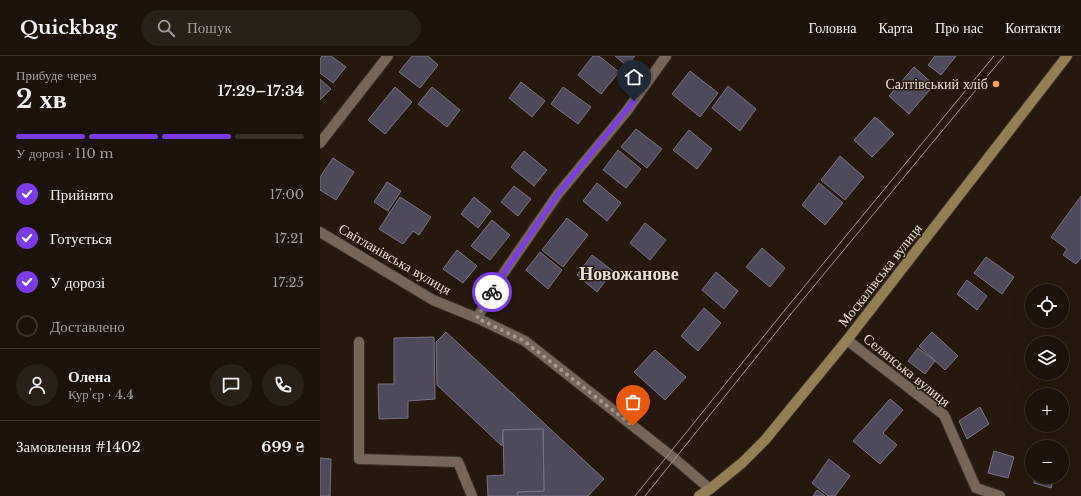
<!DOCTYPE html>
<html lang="uk">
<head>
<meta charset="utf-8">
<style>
  body { margin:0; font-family:"Libre Baskerville",serif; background:#292017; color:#f1f3f6; height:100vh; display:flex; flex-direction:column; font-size:15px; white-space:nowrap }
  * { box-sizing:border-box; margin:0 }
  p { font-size:13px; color:#a09e9c }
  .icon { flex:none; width:22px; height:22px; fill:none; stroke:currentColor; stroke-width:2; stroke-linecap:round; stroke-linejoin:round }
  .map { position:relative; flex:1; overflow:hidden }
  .drawer { display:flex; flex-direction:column; background:#1c1209; width:320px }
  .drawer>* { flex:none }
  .tools { position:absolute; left:705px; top:228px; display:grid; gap:8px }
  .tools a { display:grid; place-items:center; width:44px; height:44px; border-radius:50%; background:#1c1209; box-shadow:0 4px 16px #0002,0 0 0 1px #3a322a; font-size:20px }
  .pin { position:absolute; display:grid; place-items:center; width:34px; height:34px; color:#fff; margin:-41px -17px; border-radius:50% 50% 50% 0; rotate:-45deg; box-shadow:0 0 4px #0007 }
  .pin .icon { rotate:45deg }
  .courier { position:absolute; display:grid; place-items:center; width:40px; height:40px; margin:-20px; border:3px solid #7c3aed; border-radius:50%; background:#fff; color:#222; box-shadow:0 1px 5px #0007 }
  .head em { font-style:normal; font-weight:600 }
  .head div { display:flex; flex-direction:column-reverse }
  .head { display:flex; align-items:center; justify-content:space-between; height:68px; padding:0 16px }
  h1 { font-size:26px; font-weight:600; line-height:30px }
  .bar { display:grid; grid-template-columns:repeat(4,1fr); gap:6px 4px; align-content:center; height:48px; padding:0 16px }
  .bar i { height:5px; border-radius:3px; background:#3a322a }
  .bar .current { background:#7c3aed }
  .bar p { grid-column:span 4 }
  .line { display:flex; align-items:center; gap:10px; padding:0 16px; border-top:1px solid #3a322a }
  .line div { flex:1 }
  .round { display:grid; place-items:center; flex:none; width:42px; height:42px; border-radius:21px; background:#292017 }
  ol { padding:0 16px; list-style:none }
  li { display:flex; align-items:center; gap:12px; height:44px }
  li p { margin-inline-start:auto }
  li .icon { padding:4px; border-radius:50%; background:#7c3aed; color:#fff; stroke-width:4 }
  li:last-child { color:#a09e9c }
  li i { width:22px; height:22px; border:2px solid #3a322a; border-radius:50% }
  header { display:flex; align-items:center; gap:24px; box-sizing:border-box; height:56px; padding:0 20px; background:#1c1209; border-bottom:1px solid #3a322a }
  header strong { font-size:19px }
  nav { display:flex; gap:22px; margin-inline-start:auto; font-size:14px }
  .search { width:280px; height:36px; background:#292017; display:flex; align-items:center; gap:10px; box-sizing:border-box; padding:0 14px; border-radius:22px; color:#a09e9c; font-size:15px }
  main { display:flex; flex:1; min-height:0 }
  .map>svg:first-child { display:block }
</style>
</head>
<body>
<header>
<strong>Quickbag</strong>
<div class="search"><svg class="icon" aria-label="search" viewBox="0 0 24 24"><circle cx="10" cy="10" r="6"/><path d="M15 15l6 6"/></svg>Пошук</div>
<nav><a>Головна</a><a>Карта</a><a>Про нас</a><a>Контакти</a></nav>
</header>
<main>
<section class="drawer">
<div class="head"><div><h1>2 хв</h1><p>Прибуде через</p></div><em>17:29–17:34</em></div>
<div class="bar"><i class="current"></i><i class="current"></i><i class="current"></i><i></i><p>У дорозі · 110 m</p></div>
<ol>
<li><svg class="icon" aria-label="check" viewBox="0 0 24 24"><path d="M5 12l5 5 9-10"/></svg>Прийнято<p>17:00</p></li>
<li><svg class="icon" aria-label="check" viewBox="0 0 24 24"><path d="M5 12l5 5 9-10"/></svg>Готується<p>17:21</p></li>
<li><svg class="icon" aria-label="check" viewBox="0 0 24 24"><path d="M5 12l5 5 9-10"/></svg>У дорозі<p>17:25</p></li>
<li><i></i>Доставлено</li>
</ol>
<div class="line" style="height:72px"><a class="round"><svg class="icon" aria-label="person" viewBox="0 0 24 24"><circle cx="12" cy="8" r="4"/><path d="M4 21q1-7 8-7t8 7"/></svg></a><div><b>Олена</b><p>Кур’єр · 4.4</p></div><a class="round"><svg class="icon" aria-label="chat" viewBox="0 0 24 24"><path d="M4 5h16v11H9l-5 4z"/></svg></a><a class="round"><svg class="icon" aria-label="phone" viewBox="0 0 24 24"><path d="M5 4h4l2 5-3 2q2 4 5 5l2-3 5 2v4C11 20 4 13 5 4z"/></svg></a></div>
<div class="line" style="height:52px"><div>Замовлення #1402</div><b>699 ₴</b></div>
</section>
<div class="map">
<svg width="761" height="440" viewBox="0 0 761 440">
  <rect width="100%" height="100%" fill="#26180c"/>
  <g fill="#4f495c" stroke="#797387">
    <path d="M2,0h9l15,11 -13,16 -13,-10v-14z"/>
    <path d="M92,0h16l10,9 -18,23 -21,-16z"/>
    <path d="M273,0h6l20,16 -18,22 -23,-19z"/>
    <path d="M295,0h20l-8,10z"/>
    <path d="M615,0h21l-15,19 -13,-10z"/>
    <path d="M594,11l20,18 -25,29 -20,-18z"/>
    <path d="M370,15l28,22 -18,24 -28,-23z"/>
    <path d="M0,23l11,10 -11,11z"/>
    <path d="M201,26l24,19 -13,16 -23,-19z"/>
    <path d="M408,30l28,23 -16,22 -28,-23z"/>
    <path d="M75,31l17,15 -27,32 -17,-14z"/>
    <path d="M112,31l28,23 -13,17 -29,-23z"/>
    <path d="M243,31l28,20 -13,17 -27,-20z"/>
    <path d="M555,61l19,17 -22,23 -18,-17z"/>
    <path d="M316,73l26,20 -15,19 -26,-21z"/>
    <path d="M369,74l23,19 -15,20 -24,-19z"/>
    <path d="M298,94l23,19 -15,19 -23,-18z"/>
    <path d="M204,95l23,19 -13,16 -23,-19z"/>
    <path d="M520,100l24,21 -19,23 -24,-20z"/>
    <path d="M13,102l21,14 -18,28 -16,-10v-13z"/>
    <path d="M67,126l14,9 -13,20 -14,-9z"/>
    <path d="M277,127l24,20 -14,18 -24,-20z"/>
    <path d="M499,127l24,20 -18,22 -23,-20z"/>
    <path d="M194,130l17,13 -13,17 -17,-14z"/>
    <path d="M761,140v62l-5,6 -13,-9 4,-6 -16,-12z"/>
    <path d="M80,141l31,20 -12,18 -6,-4 -10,13 -24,-15z"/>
    <path d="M154,141l17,14 -13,17 -17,-14z"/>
    <path d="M247,162l21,17 -25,32 -21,-17z"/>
    <path d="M172,164l18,15 -20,25 -19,-14z"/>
    <path d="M325,167l21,17 -16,20 -20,-17z"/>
    <path d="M442,192l23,20 -15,19 -24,-20z"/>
    <path d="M137,194l20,16 -14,17 -20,-14z"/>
    <path d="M220,196l22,18 -14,19 -22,-19z"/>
    <path d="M272,199l21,16 -16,21 -20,-17z"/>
    <path d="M666,201l28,20 -12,17 -28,-21z"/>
    <path d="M396,216l22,19 -14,18 -22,-19z"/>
    <path d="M647,224l20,16 -10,14 -20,-16z"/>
    <path d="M384,252l17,15 -23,28 -17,-15z"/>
    <path d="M126,276l158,147 -16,17h-70l-1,-4 27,-1 -1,-62 -40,1 -1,16 -65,-61 -1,-43z"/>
    <path d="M612,276l26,24 -13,14 -26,-24z"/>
    <path d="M114,281l1,62 -27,2v17l-29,1 -1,-35h16v-46z"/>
    <path d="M598,292l17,13 -10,13 -17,-13z"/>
    <path d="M335,294l31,27 -21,23 -31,-28z"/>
    <path d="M570,343l13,11 -20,23 14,12 -17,19 -27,-23z"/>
    <path d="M660,351l9,17 -22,15 -8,-18z"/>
    <path d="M223,373l1,62 -27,1 1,4h-30l-1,-20 17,-1 -1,-45z"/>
    <path d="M674,395l20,6 -6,21 -20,-5z"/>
    <path d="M0,402l11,1 -1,37h-10z"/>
    <path d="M509,403l21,17 -15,20h-7l-16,-13z"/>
    <path d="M715,421h19l-3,11 -17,-5z"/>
    <path d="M497,434l8,6h-12z"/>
  </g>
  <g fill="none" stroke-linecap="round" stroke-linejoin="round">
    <g stroke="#3a302b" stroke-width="12">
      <g id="street">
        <path d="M0,87l68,-87"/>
        <path d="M0,176l113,68 44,18 48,23 150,118 35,30"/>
        <path d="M157,262l26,-44 55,-80 68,-82 40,-56"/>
        <path d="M527,284l97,75 32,73 24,8"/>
        <path d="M39,286v117l99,3 14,34"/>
      </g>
    </g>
    <g stroke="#3a302b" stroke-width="12">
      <path id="secondary" d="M379,440l11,-7 32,-26 23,-23 82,-100 220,-284"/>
    </g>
    <use href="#street" stroke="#776658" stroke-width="10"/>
    <use href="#secondary" stroke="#947f53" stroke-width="10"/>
    <g stroke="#9e9289" stroke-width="1">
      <path d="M315,440l145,-180 214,-260"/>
      <path d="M325,440l141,-176 218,-264"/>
    </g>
  </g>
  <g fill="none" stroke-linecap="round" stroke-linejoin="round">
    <path stroke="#a59a91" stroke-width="4" stroke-dasharray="0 7.2" d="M172,236l-15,26 47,23 109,85"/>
    <path stroke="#7c3aed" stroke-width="5" d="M172,236l11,-18 55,-80 76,-93"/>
  </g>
  <circle fill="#f9a04c" stroke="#26180c" stroke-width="1.5" cx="676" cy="28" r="4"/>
  <g text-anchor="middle" stroke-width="3" stroke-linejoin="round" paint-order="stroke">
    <g font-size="14" fill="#eae0d8" stroke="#26180c" text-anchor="end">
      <text x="668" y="33">Салтівський хліб</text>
    </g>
    <g font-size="14" fill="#eae0d8" stroke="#26180c">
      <text transform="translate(75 203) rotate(30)" y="5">Світланівська вулиця</text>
      <text transform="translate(560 219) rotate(-52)" y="5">Москалівська вулиця</text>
      <text transform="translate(587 314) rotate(39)" y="5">Селянська вулиця</text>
    </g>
    <g font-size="18" font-weight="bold" fill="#eae0d8" stroke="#26180c">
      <text x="309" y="224">Новожанове</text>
    </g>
  </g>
</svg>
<div class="tools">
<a><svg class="icon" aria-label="locate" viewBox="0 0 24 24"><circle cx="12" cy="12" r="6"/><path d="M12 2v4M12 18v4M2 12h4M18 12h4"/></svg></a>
<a><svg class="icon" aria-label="layers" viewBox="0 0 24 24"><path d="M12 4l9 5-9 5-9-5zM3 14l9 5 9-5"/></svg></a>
<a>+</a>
<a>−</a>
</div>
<div class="pin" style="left:313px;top:370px;background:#ea580c"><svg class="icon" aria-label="bag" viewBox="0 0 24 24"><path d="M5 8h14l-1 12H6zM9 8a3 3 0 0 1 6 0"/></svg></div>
<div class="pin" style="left:314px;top:45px;background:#1f2937"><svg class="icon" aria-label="home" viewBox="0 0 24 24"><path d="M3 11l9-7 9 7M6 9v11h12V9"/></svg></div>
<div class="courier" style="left:172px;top:236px"><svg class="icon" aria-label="bike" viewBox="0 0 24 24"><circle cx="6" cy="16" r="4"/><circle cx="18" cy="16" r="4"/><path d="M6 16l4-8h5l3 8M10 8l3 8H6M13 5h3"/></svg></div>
</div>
</main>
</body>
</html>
